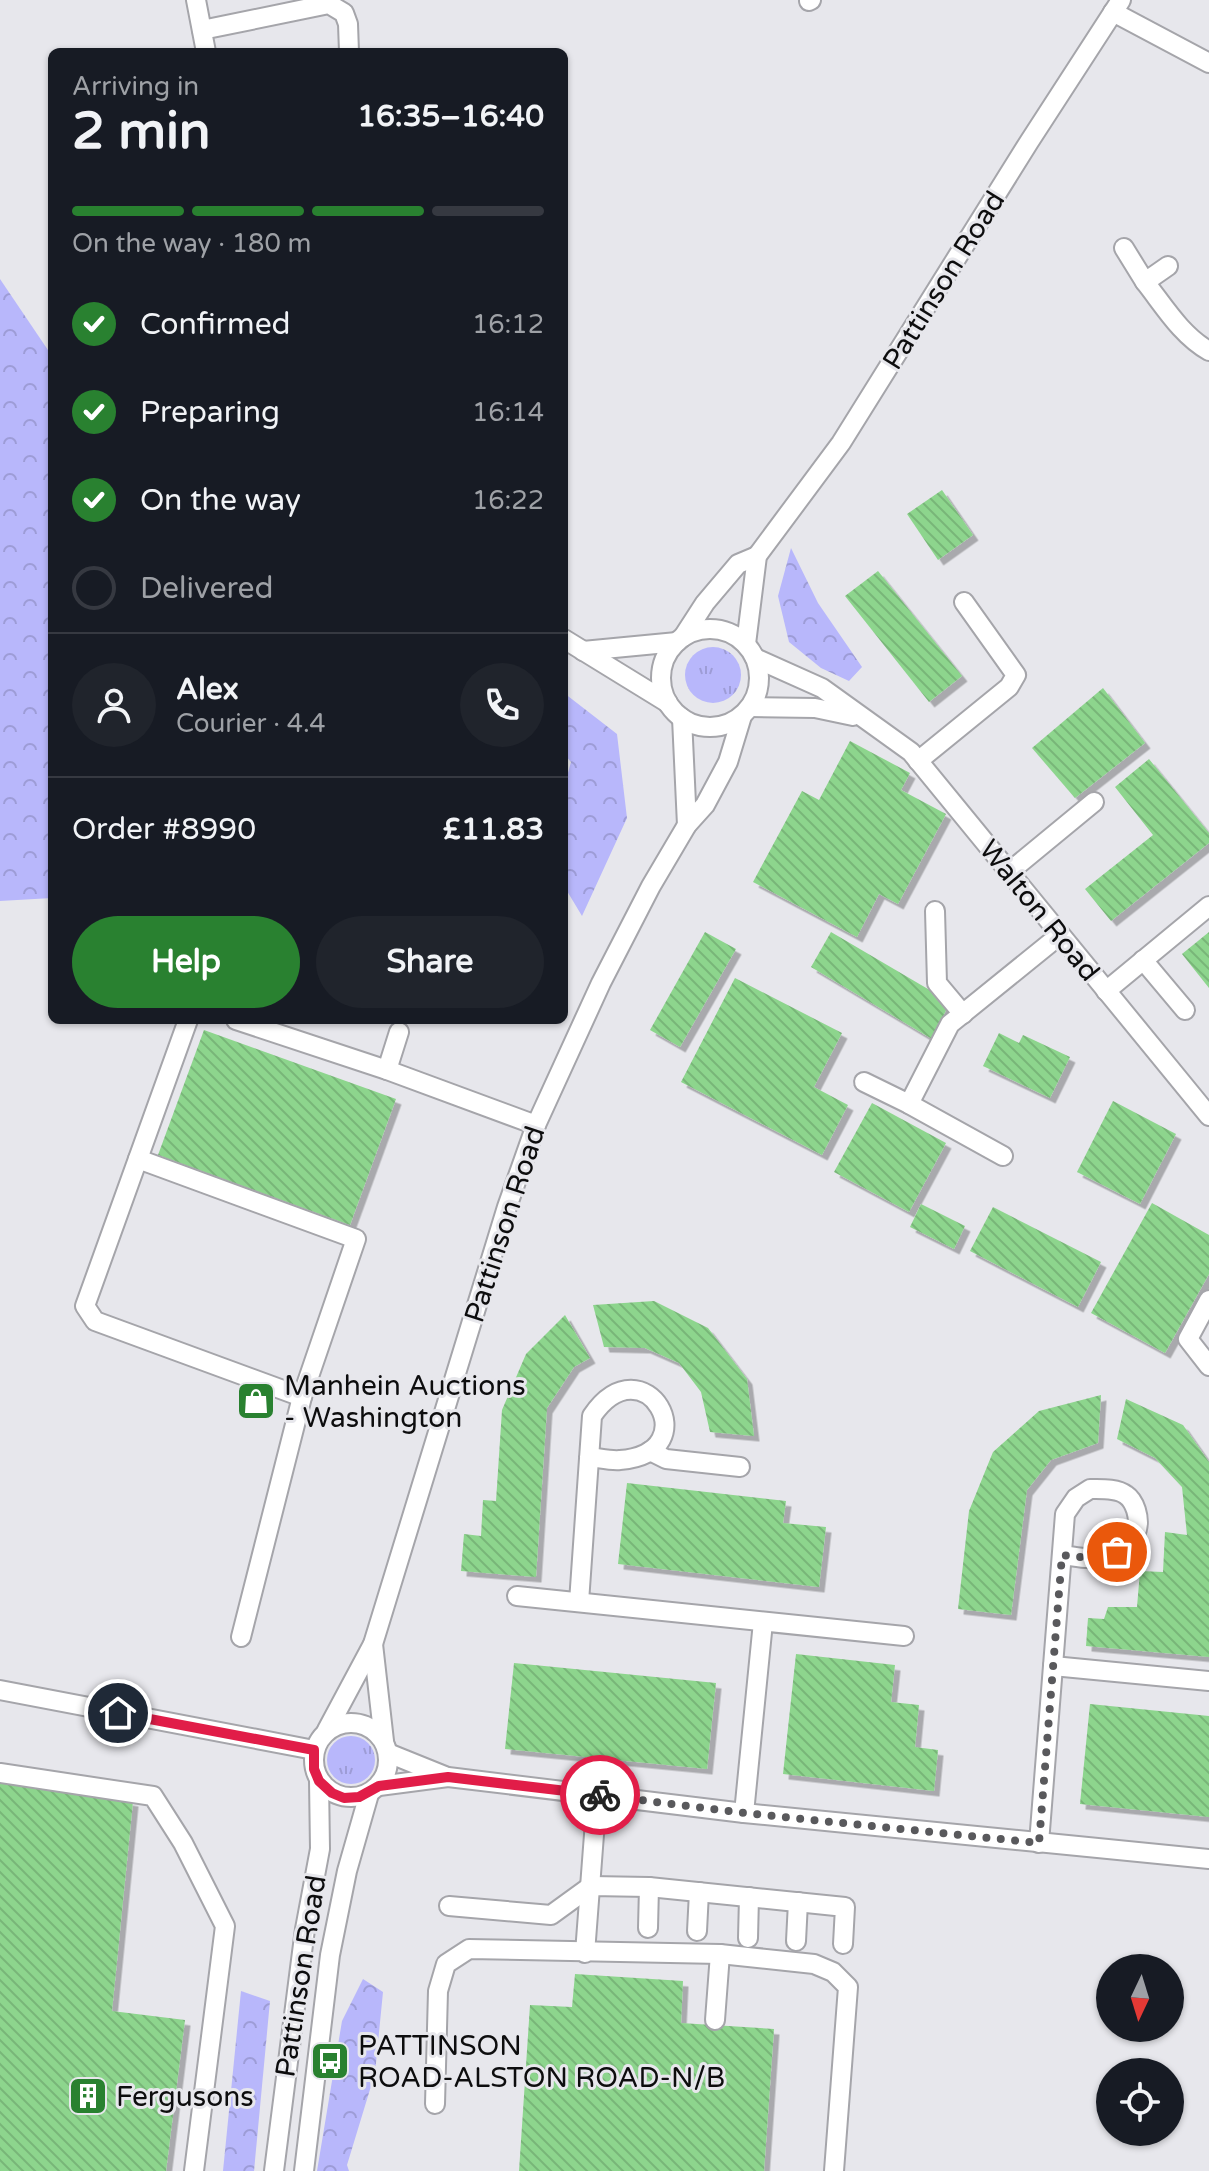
<!DOCTYPE html>
<html lang="en">
<head>
<meta charset="utf-8">
<style>
  body { margin:0; font-family:"Varela Round",sans-serif; background:#20242c; color:#f1f3f6; height:100vh; display:flex; flex-direction:column; font-size:30px; white-space:nowrap }
  * { box-sizing:border-box; margin:0 }
  p { font-size:26px; color:#9ea1a6 }
  .icon { flex:none; width:44px; height:44px; fill:none; stroke:currentColor; stroke-width:2; stroke-linecap:round; stroke-linejoin:round }
  .map { position:relative; flex:1; overflow:hidden }
  .side { position:absolute; left:48px; top:48px; width:520px; height:976px; display:flex; flex-direction:column; background:#171b24; border-radius:12px; box-shadow:0 2px 6px #0004 }
  .side>* { flex:none }
  .needle { width:52px; rotate:184deg }
  .tools { position:absolute; left:1096px; top:1954px; display:grid; gap:16px }
  .tools a { display:grid; place-items:center; width:88px; height:88px; border-radius:50%; background:#171b24; box-shadow:0 2px 6px #0004; font-size:40px }
  .pin { position:absolute; display:grid; place-items:center; width:68px; height:68px; color:#fff; margin:-34px; border:4px solid #fff; border-radius:50%; box-shadow:0 2px 8px #0007 }
  .courier { position:absolute; display:grid; place-items:center; width:80px; height:80px; margin:-40px; border:6px solid #e11d48; border-radius:50%; background:#fff; color:#222; box-shadow:0 2px 10px #0007 }
  .overview em { font-style:normal; font-weight:700 }
  .overview div { display:flex; flex-direction:column-reverse }
  .overview { display:flex; align-items:center; justify-content:space-between; height:136px; padding:0 24px }
  h1 { font-size:52px; font-weight:700; line-height:60px }
  .bar { display:grid; grid-template-columns:repeat(4,1fr); gap:12px 8px; align-content:center; height:96px; padding:0 24px }
  .bar i { height:10px; border-radius:6px; background:#363941 }
  .bar .on { background:#298130 }
  .bar p { grid-column:span 4 }
  .line { display:flex; align-items:center; gap:20px; padding:0 24px; border-top:2px solid #363941 }
  .line div { flex:1 }
  .round { display:grid; place-items:center; flex:none; width:84px; height:84px; border-radius:42px; background:#20242c }
  ol { padding:0 24px; list-style:none }
  li { display:flex; align-items:center; gap:24px; height:88px }
  li p { margin-inline-start:auto }
  li .icon { padding:8px; border-radius:50%; background:#298130; color:#fff; stroke-width:4 }
  li:last-child { color:#9ea1a6 }
  li i { width:44px; height:44px; border:4px solid #363941; border-radius:50% }
  .action { display:flex; gap:16px; margin-top:auto; padding:16px 24px }
  .action a { flex:1; height:92px; border-radius:48px; background:#298130; color:#fff; font-size:32px; font-weight:700; line-height:92px; text-align:center }
  .action a+a { background:#20242c; color:#f1f3f6 }
  .map>svg:first-child { display:block }
</style>
</head>
<body>
<div class="map">
<svg width="1209" height="2171" viewBox="0 0 1209 2171">
  <defs>
    <pattern id="grass-tufts" width="24" height="20" patternUnits="userSpaceOnUse" patternTransform="scale(2)"><rect width="24" height="20" fill="#b8b7fb"/><path d="M3 7l-1-3M5 7V3M7 7l1-3M15 17l-1-3M17 17v-4M19 17l1-3" fill="none" stroke="#9d9cd6"/></pattern>
    <pattern id="forest-crowns" width="20" height="18" patternUnits="userSpaceOnUse" patternTransform="scale(2)"><rect width="20" height="18" fill="#b8b7fb"/><path d="M2 6a3 3 0 1 1 6 0M12 15a3 3 0 1 1 6 0" fill="none" stroke="#9d9cd6"/></pattern>
    <pattern id="building-back-hatch" width="6" height="6" patternUnits="userSpaceOnUse" patternTransform="scale(2)"><rect width="6" height="6" fill="#8dd58d"/><path d="M-1 5l2 2M0 0l6 6M5-1l2 2" fill="none" stroke="#78b678"/></pattern>
    <filter id="shadow"><feDropShadow dx="5.5" dy="5.5" stdDeviation="0" flood-color="#0004"/></filter>
  </defs>
  <rect width="100%" height="100%" fill="#e7e7ec"/>
  <g fill="url(#grass-tufts)">
    <circle cx="713" cy="675" r="28"/>
    <circle cx="351" cy="1760" r="24"/>
  </g>
  <g fill="url(#forest-crowns)">
    <path d="M0,279l52,77v542l-52,3z"/>
    <path d="M791,548l27,55 44,64 -13,14 -28,-13 -32,-26 -11,-46z"/>
    <path d="M564,693l53,41 10,84 -45,98 -18,-30v-99l7,-25 -7,-8z"/>
    <path d="M363,1979l20,13 -8,81 -28,92 2,6h-32l25,-150z"/>
    <path d="M241,1991l29,10 -16,170h-31z"/>
  </g>
  <g fill="url(#building-back-hatch)" filter="url(#shadow)">
    <path d="M942,490l31,45 -35,25 -31,-46z"/>
    <path d="M878,571l84,105 -33,26 -84,-106z"/>
    <path d="M1103,688l42,55 -70,55 -43,-50z"/>
    <path d="M850,741l60,32 -9,17 45,24 -48,90 -19,-10 -22,43 -104,-55 49,-91 17,9z"/>
    <path d="M1149,759l60,74v10l-98,78 -26,-32 68,-54 -38,-48z"/>
    <path d="M705,932l31,17 -56,98 -30,-17z"/>
    <path d="M831,932l119,70 -18,37 -121,-72z"/>
    <path d="M1209,932v56l-27,-34z"/>
    <path d="M735,978l107,55 -28,54 34,18 -26,50 -141,-73z"/>
    <path d="M204,1030l192,69 -46,126 -192,-70z"/>
    <path d="M999,1033l20,10 4,-8 47,22 -20,41 -67,-32z"/>
    <path d="M1113,1101l63,33 -36,70 -63,-32z"/>
    <path d="M872,1103l74,40 -37,69 -75,-40z"/>
    <path d="M1152,1203l57,32v39l-44,79 -74,-40z"/>
    <path d="M921,1204l44,22 -11,23 -44,-22z"/>
    <path d="M993,1207l108,55 -23,45 -108,-56z"/>
    <path d="M654,1301l54,27 39,51 7,57 -44,-4 -9,-40 -22,-29 -34,-15 -41,-1 -11,-42z"/>
    <path d="M565,1315l25,43 -16,9 -27,41 -11,169 -75,-6 3,-37 17,2 2,-36 13,1 6,-91 24,-56z"/>
    <path d="M1101,1395l-3,48 -47,17 -24,30 -16,125 -53,-6 11,-98 24,-59 46,-41z"/>
    <path d="M1126,1399l57,26 26,37v195l-123,-11 2,-28 16,1 4,-12h29l3,-36 23,1 2,-40 22,3 -5,-48 -27,-29 -38,-19z"/>
    <path d="M627,1483l159,18 -3,22 43,4 -7,60 -201,-23z"/>
    <path d="M796,1654l99,11 -4,37 28,3 -4,42 23,3 -4,41 -151,-17z"/>
    <path d="M514,1663l202,20 -9,86 -202,-20z"/>
    <path d="M1090,1704l119,12v101l-129,-13z"/>
    <path d="M0,1779l133,22 -21,210 73,9 -19,151h-166z"/>
    <path d="M575,1974l108,7 -2,42 93,6 -10,142h-245l11,-166 42,2z"/>
  </g>
  <g fill="none" stroke-linecap="round" stroke-linejoin="round">
    <g stroke="#a5a5aa" stroke-width="22">
      <g id="minor">
        <path d="M196,0l10,52"/>
        <path d="M809,1l2,-1"/>
        <path d="M1113,12l96,51"/>
        <path d="M202,30l127,-26 15,9 4,11 1,28"/>
        <path d="M1124,248l21,34 23,-16"/>
        <path d="M1145,282c19,24 36,53 64,69"/>
        <circle cx="710" cy="678" r="49"/>
        <path d="M683,637l22,-34 33,-39 19,-8"/>
        <path d="M564,639l104,64"/>
        <path d="M746,644l11,-88 84,-113 188,-301 92,-142"/>
        <path d="M583,651l94,-9"/>
        <path d="M755,658l67,30 89,64 298,364"/>
        <path d="M750,707l65,1 38,8"/>
        <path d="M682,718l5,107"/>
        <path d="M918,761l91,-74 7,-12 -52,-73"/>
        <path d="M1009,872l85,-70"/>
        <path d="M935,911l2,72 26,31"/>
        <path d="M1143,960l42,50"/>
        <path d="M1106,991l103,-85"/>
        <path d="M188,1020l-103,286 10,15 207,76"/>
        <path d="M236,1020l151,50"/>
        <path d="M399,1032l-12,38 149,55"/>
        <path d="M864,1082l45,22"/>
        <path d="M1003,1156l-94,-52 41,-80 110,-89"/>
        <path d="M138,1159l218,80 -54,158 -61,240"/>
        <path d="M1209,1300l-21,39 21,27"/>
        <path d="M650,1451l16,8 74,8"/>
        <path d="M517,1596l387,40"/>
        <path d="M579,1602l13,-186c52,-76 118,37 28,44 -9,1 -21,-2 -31,-3"/>
        <path d="M373,1644l11,97"/>
        <path d="M1053,1666l156,15"/>
        <path d="M0,1690l314,60"/>
        <circle cx="351" cy="1760" r="37"/>
        <path d="M327,1730l46,-86 134,-437 29,-82 65,-142 50,-97 36,-61 18,-20 23,-43 14,-46"/>
        <path d="M388,1753l57,23"/>
        <path d="M0,1773l153,23 30,47 42,83 -31,245"/>
        <path d="M379,1786l69,-9 296,36 465,46"/>
        <path d="M744,1813l19,-191"/>
        <path d="M1039,1843l26,-329 11,-16 14,-9c11,0 27,-1 36,6 6,4 8,9 10,15 9,29 -16,46 -43,48 -10,1 -21,-2 -31,-3"/>
        <path d="M449,1906l102,9 40,-29 58,1 196,20 -2,37"/>
        <path d="M648,1928l1,-41"/>
        <path d="M697,1931l2,-39"/>
        <path d="M748,1938l1,-41"/>
        <path d="M796,1941l2,-39"/>
        <path d="M585,1953l12,-158"/>
        <path d="M715,2020l5,-66"/>
        <path d="M435,2104l3,-113 8,-27 23,-15 251,5 94,10 19,8 15,15 -14,184"/>
        <path d="M274,2171l31,-242 15,-80 -1,-68"/>
        <path d="M304,2171l26,-216 17,-84 22,-77"/>
      </g>
    </g>
    <use href="#minor" stroke="#fff" stroke-width="18"/>
  </g>
  <g fill="none" stroke-linecap="round" stroke-linejoin="round">
    <path stroke="#59595c" stroke-width="8" stroke-dasharray="0 14.4" d="M600,1795l144,18 295,30 23,-288 29,3 26,-6"/>
    <path stroke="#e11d48" stroke-width="10" d="M118,1713l196,37v19l5,12 13,12 12,5 15,-1 20,-11 69,-9 152,18"/>
  </g>
  <defs>
    <g id="shop-square" transform="scale(2)"><rect x="-9" y="-9" width="18" height="18" rx="4" fill="#298130" stroke="#e7e7ec"/><path d="M-5-2.5h2.3a2.7 3.5 0 0 1 5.4 0H5L5.5 6h-11ZM-1.5-2.5h3a1.5 2.3 0 0 0-3 0Z" fill="#fff"/></g>
    <g id="bus-square" transform="scale(2)"><rect x="-9" y="-9" width="18" height="18" rx="4" fill="#298130" stroke="#e7e7ec"/><path d="M-5-6H5V4H4V6H2V4H-2V6H-4V4H-5ZM-3.5-4V0h7V-4ZM-3.5 1.2v1.5H-2V1.2ZM2 1.2v1.5H3.5V1.2Z" fill="#fff"/></g>
    <g id="building-square" transform="scale(2)"><rect x="-9" y="-9" width="18" height="18" rx="4" fill="#298130" stroke="#e7e7ec"/><path d="M-4-6H4V6H1V3H-1V6H-4ZM-2.5-4.3h1.7v1.8h-1.7ZM.8-4.3h1.7v1.8H.8ZM-2.5-1h1.7V.8h-1.7ZM.8-1h1.7V.8H.8Z" fill="#fff"/></g>
  </defs>
  <g fill-rule="evenodd">
    <use href="#shop-square" x="256" y="1401"/>
    <use href="#bus-square" x="330" y="2061"/>
    <use href="#building-square" x="88" y="2096"/>
  </g>
  <g text-anchor="middle" stroke-width="6" stroke-linejoin="round" paint-order="stroke">
    <g font-size="28" fill="#0d0d0e" stroke="#e7e7ec">
      <text transform="translate(943 280) rotate(-58)" y="10">Pattinson Road</text>
      <text transform="translate(1040 910) rotate(51)" y="10">Walton Road</text>
      <text transform="translate(504 1224) rotate(-72)" y="10">Pattinson Road</text>
      <text transform="translate(300 1976) rotate(-81)" y="10">Pattinson Road</text>
    </g>
    <g font-size="28" fill="#0d0d0e" stroke="#e7e7ec" text-anchor="start">
      <text x="284" y="1395">Manhein Auctions<tspan x="284" dy="32">- Washington</tspan></text>
      <text x="358" y="2055">PATTINSON<tspan x="358" dy="32">ROAD-ALSTON ROAD-N/B</tspan></text>
      <text x="116" y="2106">Fergusons</text>
    </g>
  </g>
</svg>
<div class="tools">
<a><svg class="needle" viewBox="-14 -14 28 28"><path d="M0-13l5 13h-10z" fill="#e53935"/><path d="M0 13l5-13h-10z" fill="#9ea1a6"/></svg></a>
<a><svg class="icon" aria-label="locate" viewBox="0 0 24 24"><circle cx="12" cy="12" r="6"/><path d="M12 2v4M12 18v4M2 12h4M18 12h4"/></svg></a>
</div>
<div class="pin" style="left:1117px;top:1552px;background:#ea580c"><svg class="icon" aria-label="bag" viewBox="0 0 24 24"><path d="M5 8h14l-1 12H6zM9 8a3 3 0 0 1 6 0"/></svg></div>
<div class="pin" style="left:118px;top:1713px;background:#1f2937"><svg class="icon" aria-label="home" viewBox="0 0 24 24"><path d="M3 11l9-7 9 7M6 9v11h12V9"/></svg></div>
<div class="courier" style="left:600px;top:1795px"><svg class="icon" aria-label="bike" viewBox="0 0 24 24"><circle cx="6" cy="16" r="4"/><circle cx="18" cy="16" r="4"/><path d="M6 16l4-8h5l3 8M10 8l3 8H6M13 5h3"/></svg></div>
<section class="side">
<div class="overview"><div><h1>2 min</h1><p>Arriving in</p></div><em>16:35–16:40</em></div>
<div class="bar"><i class="on"></i><i class="on"></i><i class="on"></i><i></i><p>On the way · 180 m</p></div>
<ol>
<li><svg class="icon" aria-label="check" viewBox="0 0 24 24"><path d="M5 12l5 5 9-10"/></svg>Confirmed<p>16:12</p></li>
<li><svg class="icon" aria-label="check" viewBox="0 0 24 24"><path d="M5 12l5 5 9-10"/></svg>Preparing<p>16:14</p></li>
<li><svg class="icon" aria-label="check" viewBox="0 0 24 24"><path d="M5 12l5 5 9-10"/></svg>On the way<p>16:22</p></li>
<li><i></i>Delivered</li>
</ol>
<div class="line" style="height:144px"><a class="round"><svg class="icon" aria-label="person" viewBox="0 0 24 24"><circle cx="12" cy="8" r="4"/><path d="M4 21q1-7 8-7t8 7"/></svg></a><div><b>Alex</b><p>Courier · 4.4</p></div><a class="round"><svg class="icon" aria-label="phone" viewBox="0 0 24 24"><path d="M5 4h4l2 5-3 2q2 4 5 5l2-3 5 2v4C11 20 4 13 5 4z"/></svg></a></div>
<div class="line" style="height:104px"><div>Order #8990</div><b>£11.83</b></div>
<div class="action"><a>Help</a><a>Share</a></div>
</section>
</div>
</body>
</html>
